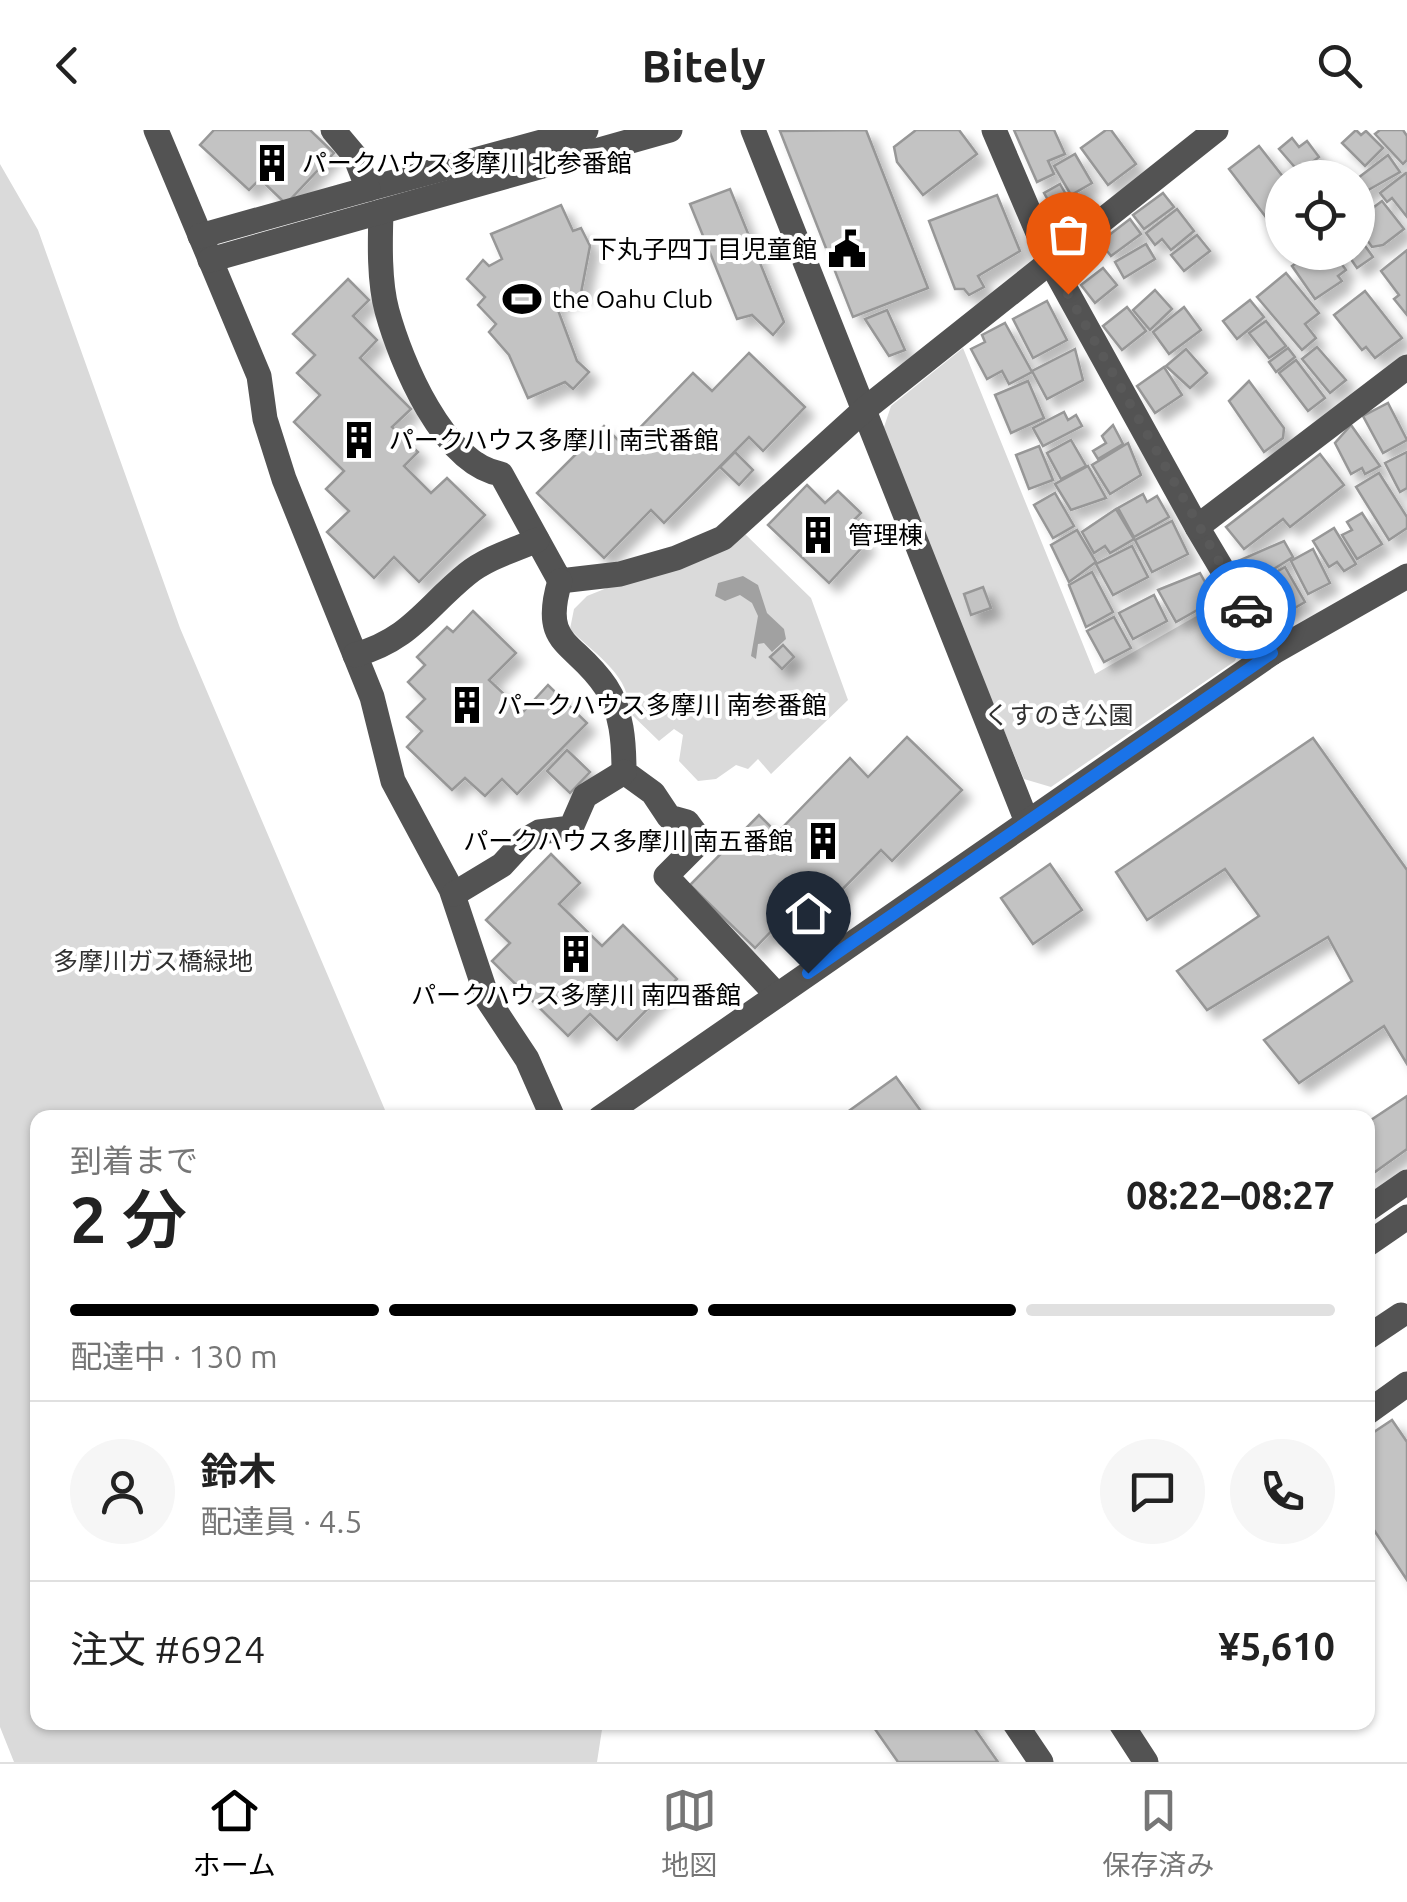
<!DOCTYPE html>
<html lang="ja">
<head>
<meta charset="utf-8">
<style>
  body { margin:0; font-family:Ubuntu,"Noto Sans JP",sans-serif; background:#f6f6f6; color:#222; height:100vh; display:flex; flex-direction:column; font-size:38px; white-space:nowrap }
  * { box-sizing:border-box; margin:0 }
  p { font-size:32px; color:#767676 }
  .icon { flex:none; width:55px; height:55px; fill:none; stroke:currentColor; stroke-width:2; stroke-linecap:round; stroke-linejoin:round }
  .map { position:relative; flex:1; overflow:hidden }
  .drawer { position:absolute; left:30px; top:980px; width:1345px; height:620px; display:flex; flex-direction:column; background:#fff; border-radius:20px; box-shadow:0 2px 8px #0004 }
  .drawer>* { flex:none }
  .tools { position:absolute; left:1265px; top:30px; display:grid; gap:20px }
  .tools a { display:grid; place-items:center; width:110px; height:110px; border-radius:50%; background:#fff; box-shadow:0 2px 8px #0004; font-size:50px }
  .pin { position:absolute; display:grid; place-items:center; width:85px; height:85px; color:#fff; margin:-102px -42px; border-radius:50% 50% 50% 0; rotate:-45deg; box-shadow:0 0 10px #0007 }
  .pin .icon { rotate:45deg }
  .courier { position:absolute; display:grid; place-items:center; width:100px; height:100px; margin:-50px; border:8px solid #1a73e8; border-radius:50%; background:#fff; color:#222; box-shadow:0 2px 12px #0007 }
  .head em { font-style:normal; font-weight:600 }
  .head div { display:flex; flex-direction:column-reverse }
  .head { display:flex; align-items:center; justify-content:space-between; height:170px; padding:0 40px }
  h1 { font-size:65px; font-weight:600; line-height:75px }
  .bar { display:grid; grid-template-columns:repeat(4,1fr); gap:15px 10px; align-content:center; height:120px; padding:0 40px }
  .bar i { height:12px; border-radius:8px; background:#e0e0e0 }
  .bar .current { background:#000 }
  .bar p { grid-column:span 4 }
  .line { display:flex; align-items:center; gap:25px; padding:0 40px; border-top:2px solid #e0e0e0 }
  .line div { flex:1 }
  .round { display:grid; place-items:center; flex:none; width:105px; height:105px; border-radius:52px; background:#f6f6f6 }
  header { display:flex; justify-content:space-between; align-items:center; height:130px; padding:0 40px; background:#fff; font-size:45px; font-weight:600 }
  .tab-bar { display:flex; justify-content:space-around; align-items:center; height:140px; border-top:2px solid #e0e0e0; background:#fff; font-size:28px; color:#767676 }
  .tab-bar a { display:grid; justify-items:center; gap:5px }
  .tab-bar .current { color:#000 }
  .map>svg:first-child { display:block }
</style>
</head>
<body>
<header><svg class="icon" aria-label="back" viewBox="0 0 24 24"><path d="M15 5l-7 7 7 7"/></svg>Bitely<svg class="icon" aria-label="search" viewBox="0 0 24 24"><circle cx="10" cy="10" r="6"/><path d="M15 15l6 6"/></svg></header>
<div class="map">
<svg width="1407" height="1632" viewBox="0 0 1407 1632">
  <defs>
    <filter id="shadow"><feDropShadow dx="9" dy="9" stdDeviation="5" flood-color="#0004"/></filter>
  </defs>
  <rect width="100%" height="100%" fill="#fff"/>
  <g fill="#dadada">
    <path d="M0,34l38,66 142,398 208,489 -350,1v604l565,1 -6,39h-583l-14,-35z"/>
    <path d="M963,218l132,326 126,-72 22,36 -8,23 -184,126 -27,-8 -142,-346 9,-27z"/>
    <path d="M744,403l67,65 37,102 -77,74 -13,-15 -10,10 -12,-4 -20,14 -18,2 -19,-20 4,-26 -9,-6 -15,12 -31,-30c5,-35 -38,-60 -58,-82l4,-20 13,-13z"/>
  </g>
  <path fill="#a1a1a1" d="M743,446l15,9 9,28 17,16 2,10 -14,13 -8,-9 -6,1 -2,15 -5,-3 7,-40 -6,-13 -12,-8 -15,6 -10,-5 3,-13z"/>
  <g fill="#c3c3c3" stroke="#979797" stroke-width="2.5" filter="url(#shadow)">
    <path d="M214,0h96l24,23 -48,51 -26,-25 -11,11 -49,-45z"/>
    <path d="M866,0l62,158 -75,29 -73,-186z"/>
    <path d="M916,0h43l18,24 -54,41 -26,-33 -3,-15z"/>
    <path d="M1014,0h40l11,24 -17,7 6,13 -17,8z"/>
    <path d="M1106,0h5l25,34 -28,21 -27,-37z"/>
    <path d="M1356,0l5,5 5,-4 17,17 -18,18 -23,-23z"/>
    <path d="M1380,0h23l4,6v24l-4,4 -28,-30z"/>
    <path d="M1292,8l7,9 8,-6 12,16 -20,15 -20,-23z"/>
    <path d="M1259,16l25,32 -2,60 -53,-69z"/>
    <path d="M1075,24l17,29 -21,12 -17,-29z"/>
    <path d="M1388,25l12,17 -37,21 -5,-15z"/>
    <path d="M1406,43l1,1v43l-15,-19 -5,4 -7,-9z"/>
    <path d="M1060,54l8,14 -16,9 -8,-14z"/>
    <path d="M730,59l54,133 -11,13 -21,-20 -15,4 -47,-115z"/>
    <path d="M1163,63l11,14 -30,22 -11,-14z"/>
    <path d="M997,65l23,56 -42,25 6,11 -15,8 -5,-6h-9l-26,-68z"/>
    <path d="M1073,70l6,11 -24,19 -8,-16z"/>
    <path d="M1382,71l22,28 -21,16 -11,2 -14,-20v-16l12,-9 4,5z"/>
    <path d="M561,75l12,26 8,-3 9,18 -9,47 -26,9 22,59 12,11 -16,17 -8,-7 -37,16 -19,-43 -20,-23 7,-8 -18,-19 7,-8 -18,-18 16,-19 6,6 13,-7 -11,-25z"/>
    <path d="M1177,79l17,22 -23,19 -9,-11 -7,6 -9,-12z"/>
    <path d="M1130,89l11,15 -30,22 -11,-14z"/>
    <path d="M1197,105l13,16 -26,20 -13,-16z"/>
    <path d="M1358,106l15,21 -16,11 -11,-16h12z"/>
    <path d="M1146,114l9,15 -31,19 -9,-16z"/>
    <path d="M1407,120v65l-13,-16 5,-4 -18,-24z"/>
    <path d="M1311,122h22l13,18 -8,6 4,5 -27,18 -23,-33z"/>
    <path d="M1103,138l14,17 -22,18 -14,-18z"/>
    <path d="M1286,143l33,40 -14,11 11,14 -14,12 -45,-53z"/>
    <path d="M348,149l21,21 -16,16 24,24 -17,18 51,51 -19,18 26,25 -14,14 27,27 16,-15 38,37 -66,67 -25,-25 -20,21 -47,-46 22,-21 -23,-22 18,-18 -50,-49 26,-27 -23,-22 18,-18 -22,-21z"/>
    <path d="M1155,160l17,19 -22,21 -17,-20z"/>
    <path d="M1365,161l37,47 -27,20 -9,-11 -4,3 -28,-35z"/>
    <path d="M1250,170l14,17 -27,22 -14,-18z"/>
    <path d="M1047,171l20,39 -34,18 -20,-39z"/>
    <path d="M1127,177l19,24 -24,19 -19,-24z"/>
    <path d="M1184,177l17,23 -32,24 -16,-22z"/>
    <path d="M887,180l18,40 -16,6 -24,-37z"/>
    <path d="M1266,191l20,25 -17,12 -20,-25z"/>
    <path d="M1005,193l27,49 -23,12 -7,-13 -15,8 -16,-30 14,-7 -3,-7z"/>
    <path d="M1317,217l29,33 -16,13 -28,-34z"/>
    <path d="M1288,218l7,9 -19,15 -7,-10z"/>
    <path d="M1075,219l8,31 -36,19 -15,-28z"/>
    <path d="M1186,219l21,24 -17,15 -24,-22z"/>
    <path d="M749,223l56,54 -42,44 -14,-14 -85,86 -13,-13 -47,48 -67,-65 67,-67 19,19 70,-72 19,18z"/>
    <path d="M1296,230l29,38 -17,13 -29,-38z"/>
    <path d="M1164,237l18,28 -27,18 -18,-27z"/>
    <path d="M1028,251l16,37 -33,15 -16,-38z"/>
    <path d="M1249,251l35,47 -1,10 -19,14 -35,-51z"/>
    <path d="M1388,273l19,37 -24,13 -20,-37z"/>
    <path d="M1064,282l4,8 8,-5 6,11 -39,20 -10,-18z"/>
    <path d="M1113,295l10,19 -25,15 -5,-8 13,-8 -4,-7z"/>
    <path d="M1351,295l29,41 -15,8 -3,-6 -11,6 -16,-31z"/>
    <path d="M1071,310l15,26 -25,13 -14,-26z"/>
    <path d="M1128,313l13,32 -31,19 -18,-29z"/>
    <path d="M1039,316l14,34 -24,9 -13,-34z"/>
    <path d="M735,322l18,18 -14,15 -19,-18z"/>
    <path d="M1407,322v36l-7,4 -15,-29z"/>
    <path d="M1320,324l24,31 -54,42 -7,-8 -39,30 -18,-22z"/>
    <path d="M1088,336l18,32 -35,12 -16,-26z"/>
    <path d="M1379,343l28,44v11l-18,12 -33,-53z"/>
    <path d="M807,355l18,18 13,-12 23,22 -13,13 18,17 -37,40 -61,-58z"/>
    <path d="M1055,363l19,33 -21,12 -19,-33z"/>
    <path d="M1143,364l4,8 10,-6 12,21 -35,20 -16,-29z"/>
    <path d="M1116,379l18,30 -24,14 -5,-7 -11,7 -12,-21z"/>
    <path d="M1362,383l20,31 -25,15 -15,-24 10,-5 -5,-8z"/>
    <path d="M1172,391l16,33 -36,18 -17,-32z"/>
    <path d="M1334,398l22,36 -12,7 -7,-9 -8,5 -16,-26z"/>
    <path d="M1077,400l19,32 -27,20 -18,-37z"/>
    <path d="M1284,411l9,16 -42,26 -13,-22z"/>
    <path d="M1132,416l16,31 -35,18 -17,-31z"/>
    <path d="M1313,419l17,34 -22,11 -17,-33z"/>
    <path d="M1285,437l20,35 -19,11 -4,-7 -16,4 -14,-24z"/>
    <path d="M1092,442l21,40 -27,15 -17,-42z"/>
    <path d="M1200,443l15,27 -39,22 -18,-32z"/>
    <path d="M983,457l8,21 -20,7 -7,-21z"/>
    <path d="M1154,465l13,26 -34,18 -14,-26z"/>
    <path d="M473,481l43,42 -27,27 34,32 25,-27 39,38 -70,71 -15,-15 -17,17 -20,-18 -13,12 -45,-43 15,-16 -15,-14 18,-18 -17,-17 17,-17 -8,-8 30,-30 6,5z"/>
    <path d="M1114,487l17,31 -27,14 -17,-31z"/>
    <path d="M783,515l11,12 -12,12 -12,-12z"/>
    <path d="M907,607l55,53 -70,71 -11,-11 -56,57 -16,-15 -54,56 -65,-63 69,-70 18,18 73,-75 18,19z"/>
    <path d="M1313,608l94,132v194l-23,-38 -85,57 -35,-43 88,-59 -24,-44 -121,73 -30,-39 82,-55 -34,-47 -78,51 -31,-48z"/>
    <path d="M567,620l23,22 -20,21 -23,-22z"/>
    <path d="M551,724l29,29 -21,21 43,42 21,-21 54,54 -60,61 -27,-26 -22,22 -76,-75 18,-18 -24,-23z"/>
    <path d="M1050,734l32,46 -49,34 -32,-46z"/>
    <path d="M896,947l30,41h-87z"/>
    <path d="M1407,966v53l-39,28v-55z"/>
    <path d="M1392,1290l15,22v138l-39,-59v-85z"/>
    <path d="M870,1592h100l28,40h-100z"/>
  </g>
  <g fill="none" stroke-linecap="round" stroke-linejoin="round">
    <g stroke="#535353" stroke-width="25">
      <path d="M156,0l103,246 6,43 19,60 88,218 21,84 58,108 37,111 39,59 26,59"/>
      <path d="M753,0l274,692"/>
      <path d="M994,0l56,131 147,266 75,126"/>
      <path d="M368,59l218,-59"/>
      <path d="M381,82c-1,30 -2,70 6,99 14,51 56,153 114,163l59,107 60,-7 56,-16 47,-20 142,-129 351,-279"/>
      <path d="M200,106l168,-47 -13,-33 -22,-26"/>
      <path d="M210,130l460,-130"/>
      <path d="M1197,397l210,-160"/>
      <path d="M560,451c-20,66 15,59 46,106 16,24 18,56 18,85l29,21 16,24 18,5 14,19 -35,35 111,119"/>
      <path d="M355,525c56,-16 70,-47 112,-81 20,-16 47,-24 70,-34"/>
      <path d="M454,764l48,-29 23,-25 14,-8 32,-4 14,-32 39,-24"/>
      <path d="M600,988l672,-465 135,-77"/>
      <path d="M1368,1079l39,-27"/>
      <path d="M1368,1114l39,-27"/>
      <path d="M1368,1207l33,-22"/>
      <path d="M1368,1282l39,-28"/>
      <path d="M1014,1592l27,40"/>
      <path d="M1120,1592l26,40"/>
    </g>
  </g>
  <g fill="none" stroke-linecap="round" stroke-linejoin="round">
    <path stroke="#595959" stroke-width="10" stroke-dasharray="0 18" d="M1068,164l178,315"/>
    <path stroke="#1a73e8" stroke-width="12" d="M808,843l464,-320 -26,-44"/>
  </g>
  <defs>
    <g id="building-bare" transform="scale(3)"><path d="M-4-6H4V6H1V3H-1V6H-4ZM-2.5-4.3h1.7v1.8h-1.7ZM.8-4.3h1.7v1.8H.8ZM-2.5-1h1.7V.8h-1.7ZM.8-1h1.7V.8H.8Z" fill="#000" stroke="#fff" stroke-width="2.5" paint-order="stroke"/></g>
    <g id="civic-bare" transform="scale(3)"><path d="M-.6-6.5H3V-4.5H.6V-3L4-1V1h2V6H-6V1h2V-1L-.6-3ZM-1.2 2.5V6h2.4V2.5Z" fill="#000" stroke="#fff" stroke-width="2.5" paint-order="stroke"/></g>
    <g id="stadium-bare" transform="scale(3)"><path d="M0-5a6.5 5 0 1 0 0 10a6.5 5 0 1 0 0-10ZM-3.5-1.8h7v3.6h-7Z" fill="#000" stroke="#fff" stroke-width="2.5" paint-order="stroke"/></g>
  </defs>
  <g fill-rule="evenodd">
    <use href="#building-bare" x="272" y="33"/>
    <use href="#civic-bare" x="847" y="119"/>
    <use href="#stadium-bare" x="522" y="169"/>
    <use href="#building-bare" x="359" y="310"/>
    <use href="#building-bare" x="818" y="405"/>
    <use href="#building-bare" x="467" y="575"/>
    <use href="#building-bare" x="823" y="711"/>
    <use href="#building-bare" x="576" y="824"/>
  </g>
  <g text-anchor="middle" stroke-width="8" stroke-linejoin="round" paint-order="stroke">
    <g font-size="25" fill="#000" stroke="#fff" text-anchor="start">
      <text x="302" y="42">パークハウス多摩川 北参番館</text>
      <text x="817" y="128" text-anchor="end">下丸子四丁目児童館</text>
      <text x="552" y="178">the Oahu Club</text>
      <text x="389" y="319">パークハウス多摩川 南弐番館</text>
      <text x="848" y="414">管理棟</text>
      <text x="497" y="584">パークハウス多摩川 南参番館</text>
      <text x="793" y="720" text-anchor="end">パークハウス多摩川 南五番館</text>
      <text x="576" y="874" text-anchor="middle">パークハウス多摩川 南四番館</text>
    </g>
    <g font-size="25" fill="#313131" stroke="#fff">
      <text x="1059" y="594">くすのき公園</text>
      <text x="153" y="840">多摩川ガス橋緑地</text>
    </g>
  </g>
</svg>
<div class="tools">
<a><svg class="icon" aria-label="locate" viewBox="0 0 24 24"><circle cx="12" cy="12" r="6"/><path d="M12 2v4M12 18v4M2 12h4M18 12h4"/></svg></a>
</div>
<div class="pin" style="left:1068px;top:164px;background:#ea580c"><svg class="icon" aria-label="bag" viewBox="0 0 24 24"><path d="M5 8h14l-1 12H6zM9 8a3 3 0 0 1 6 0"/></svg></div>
<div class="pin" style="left:808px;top:843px;background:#1f2937"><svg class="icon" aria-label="home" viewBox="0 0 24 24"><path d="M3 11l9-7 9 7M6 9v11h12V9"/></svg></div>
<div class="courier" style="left:1246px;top:479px"><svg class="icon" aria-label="car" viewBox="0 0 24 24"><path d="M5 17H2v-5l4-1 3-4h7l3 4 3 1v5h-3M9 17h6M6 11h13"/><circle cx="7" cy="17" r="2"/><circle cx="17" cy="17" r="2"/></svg></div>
<section class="drawer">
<div class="head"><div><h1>2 分</h1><p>到着まで</p></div><em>08:22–08:27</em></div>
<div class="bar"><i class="current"></i><i class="current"></i><i class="current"></i><i></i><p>配達中 · 130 m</p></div>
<div class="line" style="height:180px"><a class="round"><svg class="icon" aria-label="person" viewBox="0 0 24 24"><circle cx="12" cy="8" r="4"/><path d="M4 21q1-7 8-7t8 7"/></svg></a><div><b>鈴木</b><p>配達員 · 4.5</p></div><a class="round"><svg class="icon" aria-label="chat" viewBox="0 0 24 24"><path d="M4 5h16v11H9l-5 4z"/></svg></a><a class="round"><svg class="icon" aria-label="phone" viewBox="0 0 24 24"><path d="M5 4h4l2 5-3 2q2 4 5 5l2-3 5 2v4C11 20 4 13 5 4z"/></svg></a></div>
<div class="line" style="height:130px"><div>注文 #6924</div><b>¥5,610</b></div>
</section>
</div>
<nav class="tab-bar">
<a class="current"><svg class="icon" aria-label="home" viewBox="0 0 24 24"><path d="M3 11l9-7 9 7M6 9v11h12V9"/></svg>ホーム</a>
<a><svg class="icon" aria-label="map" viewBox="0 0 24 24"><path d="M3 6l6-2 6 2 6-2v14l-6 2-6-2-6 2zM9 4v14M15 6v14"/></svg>地図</a>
<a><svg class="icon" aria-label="saved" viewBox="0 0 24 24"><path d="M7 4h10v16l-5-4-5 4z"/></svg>保存済み</a>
</nav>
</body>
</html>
